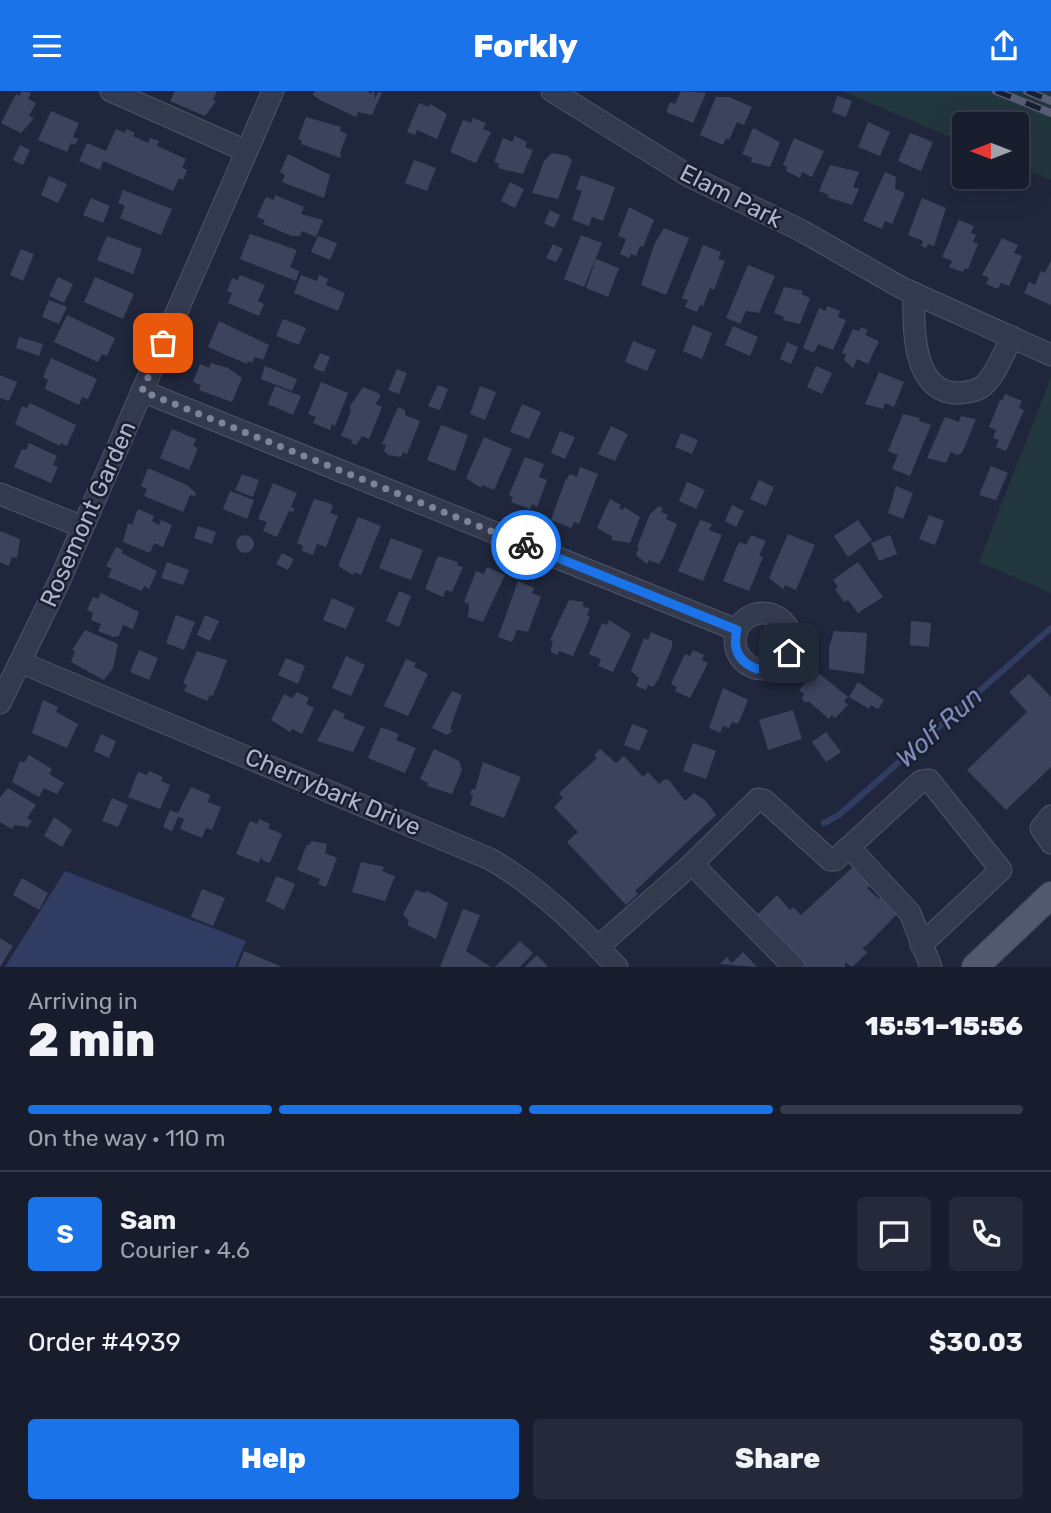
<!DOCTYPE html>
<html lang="en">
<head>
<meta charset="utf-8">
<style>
  body { margin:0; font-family:Rubik,sans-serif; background:#252a3a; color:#f1f3f6; height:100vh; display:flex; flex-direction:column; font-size:26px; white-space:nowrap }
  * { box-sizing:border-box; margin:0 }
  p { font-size:23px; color:#9fa2aa }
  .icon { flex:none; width:38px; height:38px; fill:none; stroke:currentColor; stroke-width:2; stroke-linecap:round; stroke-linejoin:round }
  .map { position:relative; height:876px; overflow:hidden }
  .details { display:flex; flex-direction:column; background:#181d2e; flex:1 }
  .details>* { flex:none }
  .needle { width:46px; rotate:270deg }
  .buttons { position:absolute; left:952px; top:21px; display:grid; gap:14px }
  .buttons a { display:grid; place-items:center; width:77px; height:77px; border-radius:7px; background:#181d2e; box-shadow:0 7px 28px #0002,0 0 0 2px #363b4a; font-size:35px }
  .pin { position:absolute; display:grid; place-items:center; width:60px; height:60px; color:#fff; margin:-30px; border-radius:14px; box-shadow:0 4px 10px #0006 }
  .courier { position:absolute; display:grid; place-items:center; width:70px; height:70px; margin:-35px; border:5px solid #1a73e8; border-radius:50%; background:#fff; color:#222; box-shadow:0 2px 9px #0007 }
  .summary em { font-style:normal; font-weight:800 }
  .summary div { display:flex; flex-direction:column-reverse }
  .summary { display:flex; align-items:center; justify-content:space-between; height:119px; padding:0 28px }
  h1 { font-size:46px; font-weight:800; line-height:52px }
  .bar { display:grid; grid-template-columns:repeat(4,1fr); gap:10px 7px; align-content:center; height:84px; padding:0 28px }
  .bar i { height:9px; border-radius:5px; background:#363b4a }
  .bar .on { background:#1a73e8 }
  .bar p { grid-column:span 4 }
  .line { display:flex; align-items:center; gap:18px; padding:0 28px; border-top:2px solid #363b4a }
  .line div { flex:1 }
  .round { display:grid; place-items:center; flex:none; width:74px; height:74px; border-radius:7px; background:#252a3a }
  .button { display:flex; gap:14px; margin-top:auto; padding:14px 28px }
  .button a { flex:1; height:80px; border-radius:7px; background:#1a73e8; color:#fff; font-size:28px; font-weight:800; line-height:80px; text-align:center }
  .button a+a { background:#252a3a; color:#f1f3f6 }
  header { display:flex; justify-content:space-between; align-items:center; height:91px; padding:0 28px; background:#1a73e8; color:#fff; font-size:32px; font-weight:800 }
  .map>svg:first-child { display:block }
</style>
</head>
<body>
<header><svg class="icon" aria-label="menu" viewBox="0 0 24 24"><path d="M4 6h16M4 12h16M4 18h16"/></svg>Forkly<svg class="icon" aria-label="share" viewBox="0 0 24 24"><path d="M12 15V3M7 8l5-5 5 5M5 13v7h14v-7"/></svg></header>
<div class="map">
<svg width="1051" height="876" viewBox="0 0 1051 876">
  <rect width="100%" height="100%" fill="#20273d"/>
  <g fill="#22363e">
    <path d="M842,0h209v89l-34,-14v-42h-53v19z"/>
    <path d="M1051,286v216l-72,-31z"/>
  </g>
  <path fill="#313c63" d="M65,780l181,70 -11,26h-230z"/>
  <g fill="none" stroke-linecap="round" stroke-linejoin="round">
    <path stroke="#313c63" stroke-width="6" d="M824,732l15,-8 212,-187"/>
  </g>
  <g fill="#3c435d">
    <path d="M22,0l9,2 -3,6 8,4 -7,13 5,2 -13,15 -20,-10 15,-29 3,2z"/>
    <path d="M175,0h42l-4,9 3,1 -11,15 -35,-15z"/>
    <path d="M315,0h53l2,3 4,-3 1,8 3,-7 4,1 -10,22 -14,-3 -2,5 -36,-17 -7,-5z"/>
    <path d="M681,0l25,2 -13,30 -27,-11 4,-10 5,2z"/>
    <path d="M837,5l15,5 -6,16 -14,-5z"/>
    <path d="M716,6h13l23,10 -8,18 -7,-3 -8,18 -3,-2 -3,7 -23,-10z"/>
    <path d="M419,12l10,4 1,-3 17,10 -10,25 -20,-9 -2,5 -8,-3z"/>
    <path d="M51,20l28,12 -6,14 5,2 -3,6 -4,-2 -4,9 -29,-12z"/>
    <path d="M306,26l35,10 -1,4 7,3 -7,19 1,5 -40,-14 1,-4 -4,-1z"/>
    <path d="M473,27l13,5 -3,6 8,3 -15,31 -26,-11 13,-32 8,3z"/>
    <path d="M868,31l22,10 -10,24 -22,-9z"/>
    <path d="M753,37l27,14 -10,25 -19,-5 1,-4 -10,-4z"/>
    <path d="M116,38l9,4 1,-4 9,4 -2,3 15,7 2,-5 9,3 -2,5 29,13 -4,9 5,2 -4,10 -4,-2 -6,13 -70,-30 -3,9 -21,-9 8,-18 19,8z"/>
    <path d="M910,42l23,9 -12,29 -23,-10z"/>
    <path d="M515,45l12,6 -2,5 8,3 -10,24 -25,-6 1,-4 -5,-2 9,-24 9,4z"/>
    <path d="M794,47l30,13 -12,26 -10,-5 -2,6 -14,-7 1,-4 -4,-2z"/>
    <path d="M20,54l10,5 -7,15 -10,-5z"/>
    <path d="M552,62l16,3 4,4 -14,39 -26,-6 12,-32z"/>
    <path d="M288,63l42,21 -6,23 -42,-16 3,-7 -5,-3z"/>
    <path d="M414,69l22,8 -9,23 -22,-8z"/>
    <path d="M830,74l29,7 -6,15 6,2 -7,16 -25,-8 2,-2 -10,-4z"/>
    <path d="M885,81l11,5 -1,12 10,4 -13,31 -7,-3 -3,8 -19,-8z"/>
    <path d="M581,84l34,12 -12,34 -11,-4 -3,9 -17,-6 10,-29 -6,-2z"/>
    <path d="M49,85l18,8 -9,19 -17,-8z"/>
    <path d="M510,91l14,7 -9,19 -14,-7z"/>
    <path d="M123,99l49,19 -11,26 -41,-17 5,-12 -7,-3z"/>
    <path d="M275,104l29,12 -3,7 22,6 -7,17 -14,-6 -2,5h-8l-29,-12 2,-4 -8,-3 9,-20 8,3z"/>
    <path d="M91,107l19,8 -7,17 -20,-8z"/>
    <path d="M922,107l24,10 -12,38 -6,-2 -2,4 -5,-2 2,-5 -15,-6z"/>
    <path d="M629,116l25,13 -11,27 -3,-1 -4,10 -5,-2 -2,4 -9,-4 6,-15 -8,-3z"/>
    <path d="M550,119l10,5 -6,13 -10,-5z"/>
    <path d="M959,129l15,6 -3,7 5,2 -3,7 5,2 -10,25 -3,-1 -2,4 -14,-5 3,-6 -10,-4z"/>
    <path d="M664,137l25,10 -23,57 -25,-10 13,-40z"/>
    <path d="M250,143l47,16 -7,17 9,4 -3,10 -56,-22z"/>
    <path d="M581,144l21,8 -18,44 -20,-8z"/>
    <path d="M107,145l35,13 -9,25 -36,-14z"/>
    <path d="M318,145l19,7 -7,17 -19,-8z"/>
    <path d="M1002,147l16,7 -4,8 8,3 -13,30 -8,-3 -3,6 -12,-5 3,-6 -7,-3z"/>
    <path d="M553,153l10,5 -7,13 -10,-4z"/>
    <path d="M703,154l18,7 -3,7 7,2 -11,29 -4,-2 -7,18 -3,-1 -3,7 -12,-5 3,-7 -6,-2z"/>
    <path d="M21,158l13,5 -11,27 -13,-6z"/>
    <path d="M596,168l23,9 -11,29 -22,-9z"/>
    <path d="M1051,169v45l-27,-12 5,-11 6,3 6,-14 4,2z"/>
    <path d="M748,174l27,11 -16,37 -13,-2 -6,13 -14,-6z"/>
    <path d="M240,184l25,10 -7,16 6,3 -5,12 -31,-13 4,-10 -5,-2 5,-13 6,2z"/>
    <path d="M301,184l16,6 2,-6 9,4 -2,6 19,8 -7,18 -44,-18z"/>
    <path d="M58,186l15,7 -9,19 -15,-7z"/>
    <path d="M95,186l39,17 -11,25 -39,-17z"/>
    <path d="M784,196l19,4 -2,3 9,4 -10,26 -17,-4 1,-3 -10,-4z"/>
    <path d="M49,209l18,7 -8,17 -17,-7z"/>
    <path d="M827,215l13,5 -2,6 8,3 -13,30 -15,-6 -4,9 -11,-5 16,-40 6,3z"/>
    <path d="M67,224l48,23 -8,18 -5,-2 -4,8 -44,-20z"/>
    <path d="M283,228l23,9 -7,17 -23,-9z"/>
    <path d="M219,230l50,24 -6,15 -8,-3 -3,6 -4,-2 -1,3 -39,-17z"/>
    <path d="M693,234l19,8 -10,26 -19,-8z"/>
    <path d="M733,235l25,11 -8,19 -25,-11z"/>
    <path d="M861,236l7,3 -3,5 14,6 -11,23 -11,-5 -4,9 -9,-8 2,-6 -4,-1 11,-24 6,2z"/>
    <path d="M19,246l24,7 -4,12 -23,-8z"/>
    <path d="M633,250l23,9 -9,21 -22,-9z"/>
    <path d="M787,251l11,5 -7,17 -11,-5z"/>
    <path d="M320,262l10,4 -6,15 -11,-4z"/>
    <path d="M51,267l46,21 -9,20 -6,-2 -3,8 -34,-16 3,-9 -5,-3z"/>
    <path d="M211,272l17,5 14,10 -10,24 -33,-12 2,-5 -8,-3 7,-18 9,4z"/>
    <path d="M265,275l32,13 -5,12 -31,-12z"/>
    <path d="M816,275l16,7 -10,21 -15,-7z"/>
    <path d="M397,278l10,4 -8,21 -11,-4z"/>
    <path d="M879,281l25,10 -10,25 -9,-4 -2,6 -18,-5z"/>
    <path d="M0,284l17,7 -8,19 -9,-3z"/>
    <path d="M321,291l27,11 -13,33 -3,-2 -2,6 -17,-7 3,-6 -8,-3z"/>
    <path d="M438,294l10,4 -8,21 -12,-4z"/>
    <path d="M275,295l26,10 -8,19 -25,-11z"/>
    <path d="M480,295l16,6 -11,28 -15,-6z"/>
    <path d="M363,296l15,6 3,3 -6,8 7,3 -13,32 -7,-3 -6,9 -5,-2 1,-3 -11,-4 10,-25 -1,-5z"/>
    <path d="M1005,303l17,7 -3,7 5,2 -18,41 -10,-4 3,-7 -6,-2 3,-8 -7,-3 11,-27 2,1z"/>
    <path d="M30,312l46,22 -9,21 -6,-3 -1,3 -45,-22 7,-18 5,2z"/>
    <path d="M522,313l19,8 -12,27 -19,-7z"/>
    <path d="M398,316l7,3v5l15,6 -13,33 -4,-2 -2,5 -13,-2 -4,-4 2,-6 -4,-1z"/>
    <path d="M903,323l17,4 -1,3 12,4 -21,51 -18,-7 6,-14 -10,-4z"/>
    <path d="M961,325l15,3 -14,34 -5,2 -6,-3 -5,11 -19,-5 18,-41 14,5z"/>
    <path d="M441,334l27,10 -13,36 -28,-11z"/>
    <path d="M611,335l17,8 -13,27 -17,-7z"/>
    <path d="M172,338l24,10 -3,7 5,2 -9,22 -29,-12z"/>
    <path d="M560,340l15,6 -10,22 -14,-6z"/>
    <path d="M681,342l17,7 -6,14 -17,-7z"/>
    <path d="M484,346l28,12 -18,41 -12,-5 -1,3 -15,-10z"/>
    <path d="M29,352l28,13 -4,9 5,2 -7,16 -37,-16 8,-18 4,1z"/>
    <path d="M525,366l19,7 -5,13 8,3 -10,27 -5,-3 -2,5 -19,-7 2,-5 -4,-2z"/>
    <path d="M991,375l17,7 -12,27 -17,-5z"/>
    <path d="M580,376l18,7 -19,50 -5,-2 -3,6 -20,-8 14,-39 5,-7 7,3z"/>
    <path d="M148,377l39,17 9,8 -1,3 -5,-1 -7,17 -39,-16 3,-7 -6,-3z"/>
    <path d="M242,383l17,6 -6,17 -18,-7z"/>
    <path d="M759,389l15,7 -8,19 -16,-7z"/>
    <path d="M687,391l18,8 -9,19 -17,-8z"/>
    <path d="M273,392l24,10 -6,14 4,2 -2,3 -4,-1 -12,26 -14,-6 4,-9 -9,-3z"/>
    <path d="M896,395l17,7 -10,26 -15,-6z"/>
    <path d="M230,400l24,9 -7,19 -24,-10z"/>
    <path d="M314,408l15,4 4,3 -3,7 8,3 -12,31 -9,-3 -4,11 -11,-4 1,-5 -6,-3z"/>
    <path d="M610,408l11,6 -2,4 4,1 1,-3 16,10 -10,26 -19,-3 2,-3 -16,-9z"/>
    <path d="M732,414l12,6 -8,16 -11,-6z"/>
    <path d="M659,415l4,2 -2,4 7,3 -2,4 11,5 -14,34 -4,6 -10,-4 -2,4 -11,-9 3,-7 -2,-1 13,-33z"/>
    <path d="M138,418l16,7 -2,5 7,4 2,-5 11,5 -9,22 -9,-4 -4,10 -27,-11 5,-19 4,2z"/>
    <path d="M929,424l15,6 -9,24 -16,-6z"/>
    <path d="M358,426l23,9 -20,49 -7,-3 -1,3 -15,-9z"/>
    <path d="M700,429l12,4 -3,6 13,5 -19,46 -25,-10z"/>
    <path d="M858,429l14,20 -24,17 -14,-21z"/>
    <path d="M198,435l18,6 -4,12 -18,-6z"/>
    <path d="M0,440l20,8 -3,19 -5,-1 -3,9 -9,-4z"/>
    <path d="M788,443l27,11 -19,45 -11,-5 -2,4 -14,-11z"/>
    <path d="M751,444l15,6 -7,15 4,1 -14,34 -26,-10 14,-35 3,-4 6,3z"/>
    <path d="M890,444l7,19 -18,7 -8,-18z"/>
    <circle cx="245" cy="453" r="9"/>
    <path d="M391,447l32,12 -12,30 -32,-12z"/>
    <path d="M116,456l7,3 -2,3 36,18 -8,18 -5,-3 -2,5 -34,-14 4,-8 -6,-3z"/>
    <path d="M282,462l12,6 -6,11 -12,-6z"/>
    <path d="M438,465l20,6 -1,3 6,2 -11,25 -6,-2 -3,7 -18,-8z"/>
    <path d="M167,471l22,8 -6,15 -22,-7z"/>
    <path d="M858,471l25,35 -25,16 -10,-13 -4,2 -9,-13 3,-2 -5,-7z"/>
    <path d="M487,476l18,8 -22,47 -15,-5 1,-13 -5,-2 12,-31 8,3z"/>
    <path d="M518,490l16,7 -2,5 9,4 -13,35 -11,-2 -5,12 -14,-5z"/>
    <path d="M399,500l12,5 -12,31 -13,-6z"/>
    <path d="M101,502l38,19 -6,17 -10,-4 -4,11 -6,1 -15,-6 3,-7 -10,-4 2,-7 -6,-3 6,-13 5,2z"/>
    <path d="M332,507l23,10 -9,21 -23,-9z"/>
    <path d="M569,509l15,2 -2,4 8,3 -3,6 3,2 -17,39 -14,-5 -1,4 -7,-3v-4l2,-7 -3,-1z"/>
    <path d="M176,524l19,7 -11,28 -18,-7z"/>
    <path d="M205,524l14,6 -9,20 -13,-6z"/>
    <path d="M609,529l22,14 -18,38 -15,-6 3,-7 -12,-5 13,-31 5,2z"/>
    <path d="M911,530l20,2 -2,24 -19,-2z"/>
    <path d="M85,539l33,14 -5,24 -9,12 -33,-18 4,-11 -3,-1z"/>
    <path d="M834,540l33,2 -3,41 -35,-5v-21z"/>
    <path d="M651,541l21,9v6l-14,33 -5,7 -5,-2 -2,5 -10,-4 3,-8 -8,-7 13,-33 4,2z"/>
    <path d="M139,559l19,8 -9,22 -19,-8z"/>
    <path d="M693,559l11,5 -2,5 6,3 -18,35 -15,-7 2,-4 -6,-3 14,-30 5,2z"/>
    <path d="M197,560l30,9 -14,36 -3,-1 -3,6 -23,-10 3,-6 -4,-2z"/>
    <path d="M346,565l19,9 -14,31 -19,-8z"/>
    <path d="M286,567l19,8 -7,18 -20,-9z"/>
    <path d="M406,568l10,4 -2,4 14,7 -20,42 -24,-10z"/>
    <path d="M816,580l32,26 -4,4 4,4 -13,13 -3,-3 -3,4 -21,-18 -2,2 -4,-4 2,-5 -5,-4z"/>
    <path d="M1029,583l22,23v70l-45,43 -39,-40 60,-58 -18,-20z"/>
    <path d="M858,591l26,18 -6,9 -7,-4 -2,4 -20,-12z"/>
    <path d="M723,597l25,12 -10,24 -6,-2 -3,6 -6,-2 -3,7 -11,-5z"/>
    <path d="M452,600l10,4 -12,34 3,1 -6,5 -15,-7z"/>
    <path d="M297,601l12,6 -3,6 8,4 -12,26 -10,-5 -2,3 -19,-12 13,-26 8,4z"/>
    <path d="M43,609l15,7 -2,5 22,12 -11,24 -35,-15z"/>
    <path d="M334,618l11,5 -2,4 22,9 -12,25 -36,-11z"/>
    <path d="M793,619l9,29 -34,11 -9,-30z"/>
    <path d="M632,633l16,6 -9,21 -15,-6z"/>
    <path d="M381,636l18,7 -3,6 20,8 -11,25 -37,-15z"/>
    <path d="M826,641l15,20 -15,10 -14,-20z"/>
    <path d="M101,643l15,7 -7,17 -15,-7z"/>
    <path d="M693,652l23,8 -10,28 -23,-8z"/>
    <path d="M434,658l25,12 3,9 -10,24 -25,-8 1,-3 -8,-4z"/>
    <path d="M600,658l16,14 8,-7 19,21 5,-5 11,12 6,-5 4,1 16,21 9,-8 11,7 11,15 -81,76 3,3 -12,11 -59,-63 11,-10 -24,-25 9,-9 -4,-5 38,-35 -3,-3z"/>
    <path d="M29,664l23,14 -3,5 15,9 -7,11 -13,-6 -5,9 -27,-15 8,-21 4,2z"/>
    <path d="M483,671l38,15 -17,41 -34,-13 3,-9 -3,-2 2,-5 3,1z"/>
    <path d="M149,680l14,6 -2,4 9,4 -10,24 -32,-12 10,-25 9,3z"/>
    <path d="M191,696l19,8 -2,7 13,5 -9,23 -6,-2 -4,10 -22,-9 4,-10 -6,-2 -6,14 -9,-4 7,-17 8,3z"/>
    <path d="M8,697l28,17 -9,13 5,3 -4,6 -14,-2 -2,4 -12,-7v-25z"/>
    <path d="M112,707l16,7 -10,22 -16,-6z"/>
    <path d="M54,726l18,13 -10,17 -18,-11z"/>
    <path d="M259,728l11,5 -2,4 14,6 -12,29 -8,-3v-5l-3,8 -23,-9 14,-33 7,3z"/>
    <path d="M311,750l16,3 -2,9 12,5 -11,29 -8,-3 2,-5 -23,-9 10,-26 2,2z"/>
    <path d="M361,771l23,5 -2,4 13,5 -10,25 -33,-9z"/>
    <path d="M853,776l18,18 -4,3 12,11 3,-3 16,17 -32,33 -4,1 5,6 -15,14 -7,-5v5h-39l-49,-52 20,-20 13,15 3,-3 8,8z"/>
    <path d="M276,785l19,8 -11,26 -18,-9z"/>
    <path d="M22,787l26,15 -9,17 -26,-15z"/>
    <path d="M202,798l23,9 -12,28 -22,-9z"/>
    <path d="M416,799l9,3 2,-2 21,12 -12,36 -29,-14 2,-4 -6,-7z"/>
    <path d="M463,818l17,6 -14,36 25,16h-51z"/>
    <path d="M0,847l13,8 -13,21z"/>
    <path d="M520,850l13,12 -13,14h-25z"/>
    <path d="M244,860l38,16h-44z"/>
    <path d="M743,861l14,15 -37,-3 7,-7 5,6z"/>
    <path d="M537,864l11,12h-23z"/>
  </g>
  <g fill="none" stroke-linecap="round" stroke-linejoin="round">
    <g stroke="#4f5467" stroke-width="23">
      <g id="minor">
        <path d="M111,0l135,60"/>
        <path d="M552,0l137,85 113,55 100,57 149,67"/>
        <path d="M914,202c-1,34 -2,102 46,100 9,-1 19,-2 25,-9 12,-12 19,-32 27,-47"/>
        <path d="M142,300l595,239"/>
        <path d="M0,403l83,33"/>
        <circle cx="763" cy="550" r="28"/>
        <path d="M22,572l468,196c49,28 88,67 127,108"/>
        <path d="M0,612l59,-121 214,-491"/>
        <path d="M1051,725l-10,12 10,15"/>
        <path d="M849,756l61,66 21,54"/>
        <path d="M692,773l66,-65 6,1 66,60h5l86,-79 8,-1 72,90 -80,75"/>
        <path d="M598,856l94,-83 102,103"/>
      </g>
    </g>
    <g stroke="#3d4356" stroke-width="28">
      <path id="major" d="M975,876l76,-72"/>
    </g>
    <use href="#minor" stroke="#343a4d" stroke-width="21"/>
    <use href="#major" stroke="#52586d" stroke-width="26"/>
    <g stroke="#565d74" stroke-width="8">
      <g id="rail">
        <path d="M996,0l55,22"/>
        <path d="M1027,0l24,10"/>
      </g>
    </g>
    <use href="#rail" stroke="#191f31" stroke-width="5" stroke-dasharray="16" stroke-linecap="butt"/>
  </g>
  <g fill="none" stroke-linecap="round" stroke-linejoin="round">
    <path stroke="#7d8398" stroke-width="7" stroke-dasharray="0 12.6" d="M163,252l-21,48 384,154"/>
    <path stroke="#1a73e8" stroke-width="9" d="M526,454l211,85c-5,19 2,32 20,39l19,-2 13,-14"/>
  </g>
  <g text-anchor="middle" stroke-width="5" stroke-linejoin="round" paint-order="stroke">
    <g font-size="24" fill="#afb4c9" stroke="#191f31">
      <text transform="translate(731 105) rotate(27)" y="8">Elam Park</text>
      <text transform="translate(88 423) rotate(-66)" y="8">Rosemont Garden</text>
      <text transform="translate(333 701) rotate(23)" y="8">Cherrybark Drive</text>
    </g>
    <g font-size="26" font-style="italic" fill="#7c8bb8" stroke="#191f31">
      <text transform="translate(939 636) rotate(-42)" y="9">Wolf Run</text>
    </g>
  </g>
</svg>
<div class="buttons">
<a><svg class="needle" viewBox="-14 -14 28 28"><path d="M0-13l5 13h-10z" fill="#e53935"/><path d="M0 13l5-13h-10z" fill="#9fa2aa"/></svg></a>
</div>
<div class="pin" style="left:163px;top:252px;background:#ea580c"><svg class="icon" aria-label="bag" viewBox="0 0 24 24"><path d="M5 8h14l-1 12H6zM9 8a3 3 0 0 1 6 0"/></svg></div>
<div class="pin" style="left:789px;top:562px;background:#1f2937"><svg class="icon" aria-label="home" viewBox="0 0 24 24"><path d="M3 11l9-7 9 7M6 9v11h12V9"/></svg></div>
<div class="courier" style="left:526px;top:454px"><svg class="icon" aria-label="bike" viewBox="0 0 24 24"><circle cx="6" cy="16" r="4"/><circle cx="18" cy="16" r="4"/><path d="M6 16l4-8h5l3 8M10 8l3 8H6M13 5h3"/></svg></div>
</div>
<section class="details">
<div class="summary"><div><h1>2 min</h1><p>Arriving in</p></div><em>15:51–15:56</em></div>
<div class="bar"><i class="on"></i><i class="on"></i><i class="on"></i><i></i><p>On the way · 110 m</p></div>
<div class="line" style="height:126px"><b class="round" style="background:#1a73e8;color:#fff">S</b><div><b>Sam</b><p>Courier · 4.6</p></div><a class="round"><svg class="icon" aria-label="chat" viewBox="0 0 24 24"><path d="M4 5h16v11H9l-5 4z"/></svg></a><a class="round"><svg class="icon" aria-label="phone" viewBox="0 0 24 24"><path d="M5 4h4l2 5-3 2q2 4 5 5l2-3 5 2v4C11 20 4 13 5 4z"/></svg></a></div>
<div class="line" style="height:91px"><div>Order #4939</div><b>$30.03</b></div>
<div class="button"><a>Help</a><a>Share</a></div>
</section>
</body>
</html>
